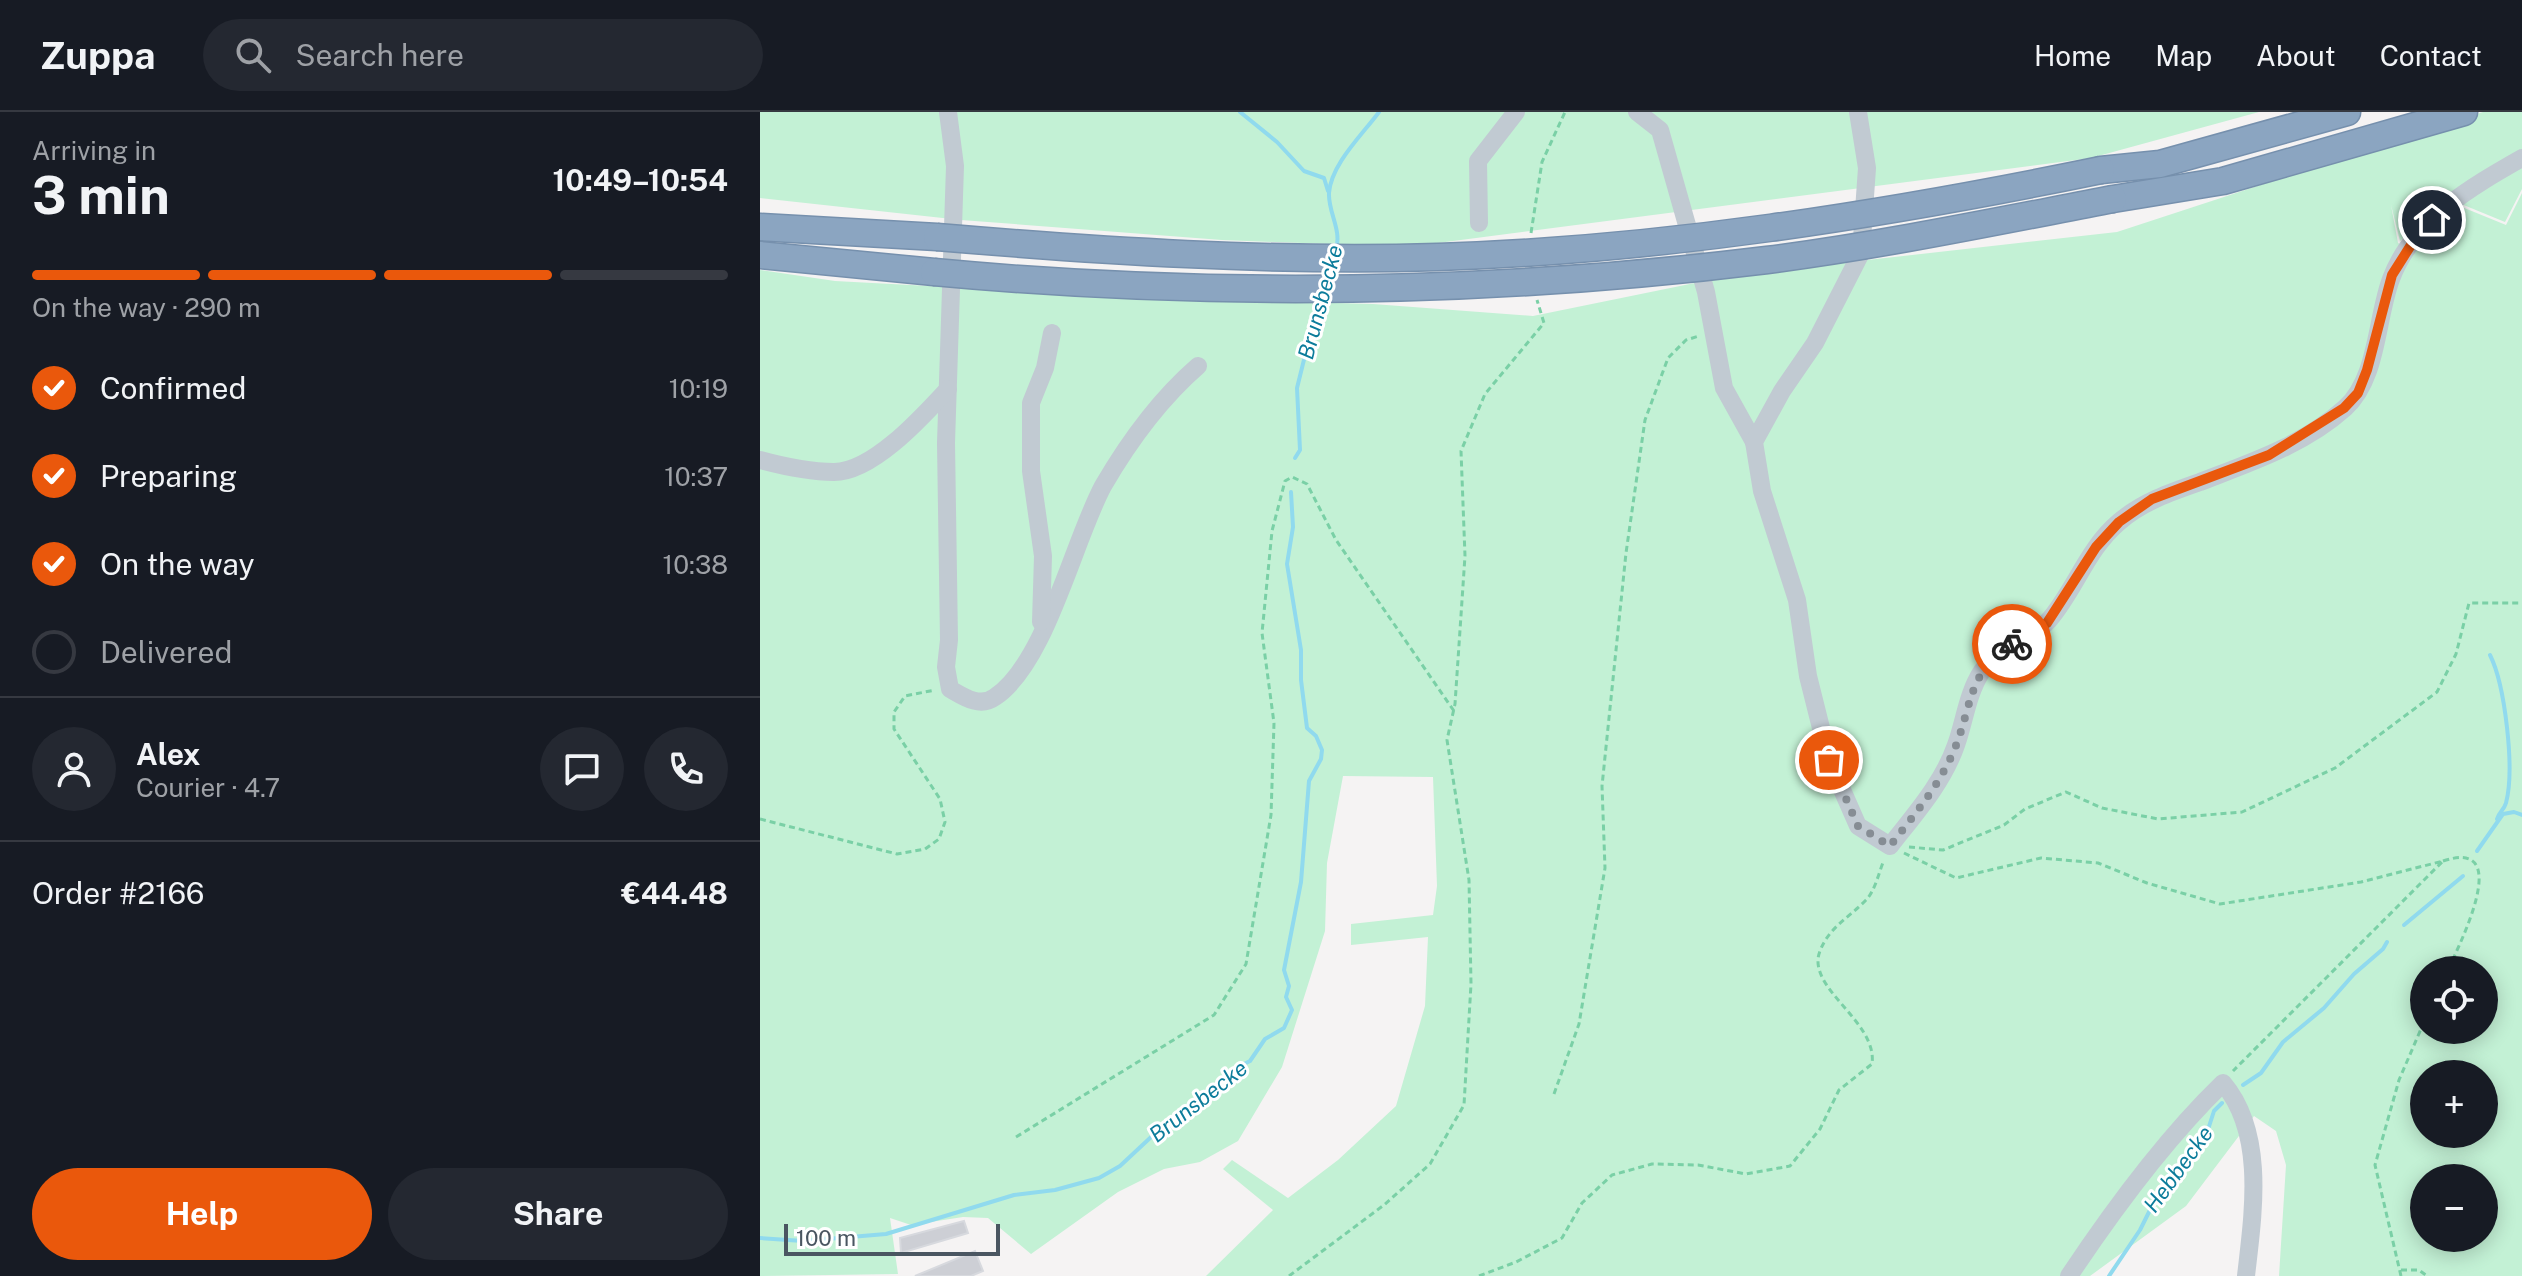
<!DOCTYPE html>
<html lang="en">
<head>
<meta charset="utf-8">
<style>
  body { margin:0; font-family:"Public Sans",sans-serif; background:#242831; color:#f1f3f6; height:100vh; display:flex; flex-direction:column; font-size:30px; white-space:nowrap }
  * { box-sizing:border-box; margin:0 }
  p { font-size:26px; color:#9ea1a6 }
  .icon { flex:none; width:44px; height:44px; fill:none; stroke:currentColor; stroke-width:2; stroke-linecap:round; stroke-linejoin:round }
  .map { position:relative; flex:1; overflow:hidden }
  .details { display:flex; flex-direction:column; background:#171b24; width:760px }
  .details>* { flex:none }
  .tools { position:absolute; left:1650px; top:844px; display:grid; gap:16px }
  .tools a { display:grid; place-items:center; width:88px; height:88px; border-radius:50%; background:#171b24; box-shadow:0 4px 20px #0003; font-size:40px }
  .scale { position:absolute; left:24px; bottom:20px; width:216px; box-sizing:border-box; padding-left:8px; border:4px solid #4a5661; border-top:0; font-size:22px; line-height:28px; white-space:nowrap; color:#4a5661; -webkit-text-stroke:6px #fff; paint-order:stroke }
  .pin { position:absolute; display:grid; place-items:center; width:68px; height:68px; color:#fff; margin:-34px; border:4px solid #fff; border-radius:50%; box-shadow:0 2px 8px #0007 }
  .courier { position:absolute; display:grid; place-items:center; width:80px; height:80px; margin:-40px; border:6px solid #ea580c; border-radius:50%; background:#fff; color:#222; box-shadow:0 2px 10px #0007 }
  .head em { font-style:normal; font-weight:700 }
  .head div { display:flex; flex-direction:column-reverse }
  .head { display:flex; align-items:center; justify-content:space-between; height:136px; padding:0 32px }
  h1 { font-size:52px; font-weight:700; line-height:60px }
  .bar { display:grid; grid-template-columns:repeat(4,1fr); gap:12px 8px; align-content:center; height:96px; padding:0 32px }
  .bar i { height:10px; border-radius:6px; background:#363941 }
  .bar .on { background:#ea580c }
  .bar p { grid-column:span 4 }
  .line { display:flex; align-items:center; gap:20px; padding:0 32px; border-top:2px solid #363941 }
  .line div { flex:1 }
  .round { display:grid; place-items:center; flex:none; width:84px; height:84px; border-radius:42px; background:#242831 }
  ol { padding:0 32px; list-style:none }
  li { display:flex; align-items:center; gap:24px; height:88px }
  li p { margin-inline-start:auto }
  li .icon { padding:8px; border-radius:50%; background:#ea580c; color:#fff; stroke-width:4 }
  li:last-child { color:#9ea1a6 }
  li i { width:44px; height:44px; border:4px solid #363941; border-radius:50% }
  .cta { display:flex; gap:16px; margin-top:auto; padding:16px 32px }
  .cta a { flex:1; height:92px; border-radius:48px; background:#ea580c; color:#fff; font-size:32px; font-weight:700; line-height:92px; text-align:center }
  .cta a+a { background:#242831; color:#f1f3f6 }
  header { display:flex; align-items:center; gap:48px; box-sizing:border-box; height:112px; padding:0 40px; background:#171b24; border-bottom:2px solid #363941 }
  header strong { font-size:38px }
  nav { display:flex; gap:44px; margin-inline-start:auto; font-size:28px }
  .search { width:560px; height:72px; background:#242831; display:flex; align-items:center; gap:20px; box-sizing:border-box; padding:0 28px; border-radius:44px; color:#9ea1a6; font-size:30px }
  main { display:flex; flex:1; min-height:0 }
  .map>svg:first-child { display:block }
</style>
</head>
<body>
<header>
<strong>Zuppa</strong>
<div class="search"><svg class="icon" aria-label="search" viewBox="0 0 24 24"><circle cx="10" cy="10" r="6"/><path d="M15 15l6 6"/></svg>Search here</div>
<nav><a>Home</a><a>Map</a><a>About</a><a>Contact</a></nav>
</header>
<main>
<section class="details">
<div class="head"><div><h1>3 min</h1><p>Arriving in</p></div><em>10:49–10:54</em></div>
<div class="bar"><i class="on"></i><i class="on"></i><i class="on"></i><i></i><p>On the way · 290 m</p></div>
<ol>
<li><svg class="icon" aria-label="check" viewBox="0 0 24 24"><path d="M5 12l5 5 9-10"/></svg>Confirmed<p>10:19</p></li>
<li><svg class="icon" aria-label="check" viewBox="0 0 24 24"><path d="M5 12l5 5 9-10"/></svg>Preparing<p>10:37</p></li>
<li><svg class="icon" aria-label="check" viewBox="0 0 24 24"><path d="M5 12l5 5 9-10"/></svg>On the way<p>10:38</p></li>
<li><i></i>Delivered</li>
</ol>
<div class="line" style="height:144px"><a class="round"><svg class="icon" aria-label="person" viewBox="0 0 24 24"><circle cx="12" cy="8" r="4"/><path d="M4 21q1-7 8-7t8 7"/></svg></a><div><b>Alex</b><p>Courier · 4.7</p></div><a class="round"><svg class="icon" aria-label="chat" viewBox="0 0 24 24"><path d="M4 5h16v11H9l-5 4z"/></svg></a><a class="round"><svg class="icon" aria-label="phone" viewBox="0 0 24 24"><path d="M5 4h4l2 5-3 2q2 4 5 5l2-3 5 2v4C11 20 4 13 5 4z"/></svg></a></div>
<div class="line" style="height:104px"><div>Order #2166</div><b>€44.48</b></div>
<div class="cta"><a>Help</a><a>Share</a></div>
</section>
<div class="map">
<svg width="1762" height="1164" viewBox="0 0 1762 1164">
  <rect width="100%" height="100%" fill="#f5f3f3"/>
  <g fill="#c3f1d5" fill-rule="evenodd">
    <path d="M0,0h1499l-168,46 -684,89 -185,-7 -261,-20 -201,-22z"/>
    <path d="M1723,0h39v77l-17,33 -56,-23 -49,42 -9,-36 7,38 14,8 45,-46 49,20 16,-32v1083h-243l7,-111 -10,-34 -22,-15 -68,90 -96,70h-884l67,-66 -50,-41 9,-9 56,38 50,-38 58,-54 29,-100 3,-69 -77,8v-21l82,-9 4,-29 -4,-109 -90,-1 -16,87 -2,68 -43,136 -44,74 -38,21 -36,7 -46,23 -87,62 -43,-36 -25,-1 -52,8 -21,-7 8,56 -138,2v-1006l75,11 318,17 220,6 160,12 201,-41 383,-43zM1664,858h60v60h-60zM1664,962h60v60h-60zM1664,1066h60v60h-60z"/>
  </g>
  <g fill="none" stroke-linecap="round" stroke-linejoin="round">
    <g stroke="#90daee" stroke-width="4">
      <path d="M480,0l37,30 27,29 20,7 4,13"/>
      <path d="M576,137c6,-19 -8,-37 -7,-56 2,-29 34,-59 50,-81"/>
      <path d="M535,346l5,-8 -3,-62 22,-89"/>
      <path d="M1730,543c15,30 25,114 16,148 -2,7 -7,9 -9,16"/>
      <path d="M1717,739l26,-37 11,-2 8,3"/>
      <path d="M1644,813l59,-49"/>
      <path d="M1483,973l18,-12 22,-31 41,-34 30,-34 29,-25 4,-7"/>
      <path d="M0,1126l43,3 83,-7 128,-39 41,-5 44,-12 21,-12 59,-55 29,-16 18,-22 24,-12 15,-22 19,-11 8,-18 -6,-13 3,-11 -5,-16 17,-88 8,-101 12,-22 1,-9 -6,-14 -9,-8 -6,-48v-30l-14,-86 6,-37 -2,-35"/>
      <path d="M1349,1164l31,-46 26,-52 38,-36 10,-31 8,-8"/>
    </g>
  </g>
  <g fill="#cdcfd5" stroke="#d7d9de" stroke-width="2">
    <path d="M204,1109l4,12 -67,20 -1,-15z"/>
    <path d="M215,1139l8,20 -12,5h-56z"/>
  </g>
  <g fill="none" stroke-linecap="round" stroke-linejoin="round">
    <g stroke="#7690ad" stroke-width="29">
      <g id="highway">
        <path d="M1341,58l59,-6 187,-52"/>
        <path d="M1353,87l110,-18 241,-69"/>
        <path d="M0,115l177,10"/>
        <path d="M0,143l174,17"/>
      </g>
    </g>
    <g stroke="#7ad0a6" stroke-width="3" stroke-dasharray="6 4" stroke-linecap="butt">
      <path d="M771,121l11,-71 23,-50"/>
      <path d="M0,707l137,35 28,-5 14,-10 6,-17 -5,-23 -46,-70v-17l11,-16 30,-6"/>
      <path d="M1149,735l34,3 61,-25 21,-16 41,-17 36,16 56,11 84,-7 93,-44 102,-76 19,-38 13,-51h53"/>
      <path d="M1144,741l52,25 85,-20 57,5 49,20 73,21 141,-22 82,-21 -210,210"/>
      <path d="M1683,749c72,-24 16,84 5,109"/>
      <path d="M794,982l25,-70 26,-156 -3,-82 24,-233 19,-133 23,-62 18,-18 13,-4"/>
      <path d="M256,1025l198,-122 32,-51 25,-149 3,-92 -12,-90 10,-102 13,-50 7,-4 15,7 29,56 118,171"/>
      <path d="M1641,1158h18l8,6"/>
      <path d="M529,1164l95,-71 46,-41 34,-59 7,-121 -2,-104 -22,-140 8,-36 10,-148 -4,-105 24,-57 59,-71 -7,-23"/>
      <path d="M719,1164l37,-14 46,-24 20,-35 30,-28 40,-11 46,1 48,9 44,-8 30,-37 19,-39 33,-26c6,-43 -67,-76 -52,-113 9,-24 30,-34 46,-51 9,-9 13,-28 18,-40"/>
      <path d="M1641,1164l-26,-111 24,-85 25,-58"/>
    </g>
    <g stroke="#c1cad2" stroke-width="18">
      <path d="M188,0l7,54 -9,277 3,197 -3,27 4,22c14,8 30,19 45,8 51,-34 78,-155 108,-211 25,-43 57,-87 95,-120"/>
      <path d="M877,0l23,18 46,162 18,96 30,54"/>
      <path d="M1098,0l9,56 -6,85 -46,90 -33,48 -28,51 8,49 35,109 11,76 21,84 29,66 32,20c24,-31 53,-63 66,-101 9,-25 11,-51 26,-74 17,-25 48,-29 67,-51 26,-30 38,-71 70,-98 23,-20 52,-30 81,-40 49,-19 104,-37 145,-74 33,-30 31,-89 46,-129 22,-59 80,-92 131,-121"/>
      <path d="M719,111l-1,-62 38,-49"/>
      <path d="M0,348c22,6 51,12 74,12 39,0 89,-56 114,-83"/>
      <path d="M281,510l2,-66 -12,-85v-68l14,-35 7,-35"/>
      <path d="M1309,1164c44,-66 97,-138 154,-193 43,51 30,131 23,193"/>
    </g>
    <use href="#highway" stroke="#8ba5c1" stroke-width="26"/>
    <g stroke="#7690ad" stroke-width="29" stroke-linecap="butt">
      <g id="highway-bridge">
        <path d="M177,125c166,14 333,25 501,20 223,-7 444,-42 663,-87"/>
        <path d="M174,160c278,26 556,22 833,-12 116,-15 231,-39 346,-61"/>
      </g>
    </g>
    <use href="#highway-bridge" stroke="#8ba5c1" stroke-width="26"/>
  </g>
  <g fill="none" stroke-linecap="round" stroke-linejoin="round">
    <path stroke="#868d94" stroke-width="8" stroke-dasharray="0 14.4" d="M1069,648l29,66 32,20c24,-31 50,-61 65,-98 17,-42 13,-77 57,-104"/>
    <path stroke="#ea580c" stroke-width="10" d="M1252,532l35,-21 49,-76 23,-25 33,-23 117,-44 75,-47 14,-15 9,-23 25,-95 26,-41 14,-14"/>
  </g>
  <g text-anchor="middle" stroke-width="6" stroke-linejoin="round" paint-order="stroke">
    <g font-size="22" font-style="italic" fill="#0c7c9b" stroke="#fff">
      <text transform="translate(560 190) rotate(-75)" y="8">Brunsbecke</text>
      <text transform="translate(438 989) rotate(-38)" y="8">Brunsbecke</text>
      <text transform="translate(1418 1057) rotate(-54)" y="8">Hebbecke</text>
    </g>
  </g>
</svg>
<div class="tools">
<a><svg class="icon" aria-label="locate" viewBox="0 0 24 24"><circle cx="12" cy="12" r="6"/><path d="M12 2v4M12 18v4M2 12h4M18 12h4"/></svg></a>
<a>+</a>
<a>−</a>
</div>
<div class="scale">100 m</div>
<div class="pin" style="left:1069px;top:648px;background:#ea580c"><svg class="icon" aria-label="bag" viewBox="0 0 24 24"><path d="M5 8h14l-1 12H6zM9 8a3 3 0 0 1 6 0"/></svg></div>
<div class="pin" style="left:1672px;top:108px;background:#1f2937"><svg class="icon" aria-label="home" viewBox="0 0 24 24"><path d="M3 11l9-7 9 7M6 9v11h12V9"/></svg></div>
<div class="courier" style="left:1252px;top:532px"><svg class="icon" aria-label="bike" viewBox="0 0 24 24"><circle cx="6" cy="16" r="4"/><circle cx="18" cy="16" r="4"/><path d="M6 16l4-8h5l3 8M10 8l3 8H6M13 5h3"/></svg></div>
</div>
</main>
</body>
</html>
